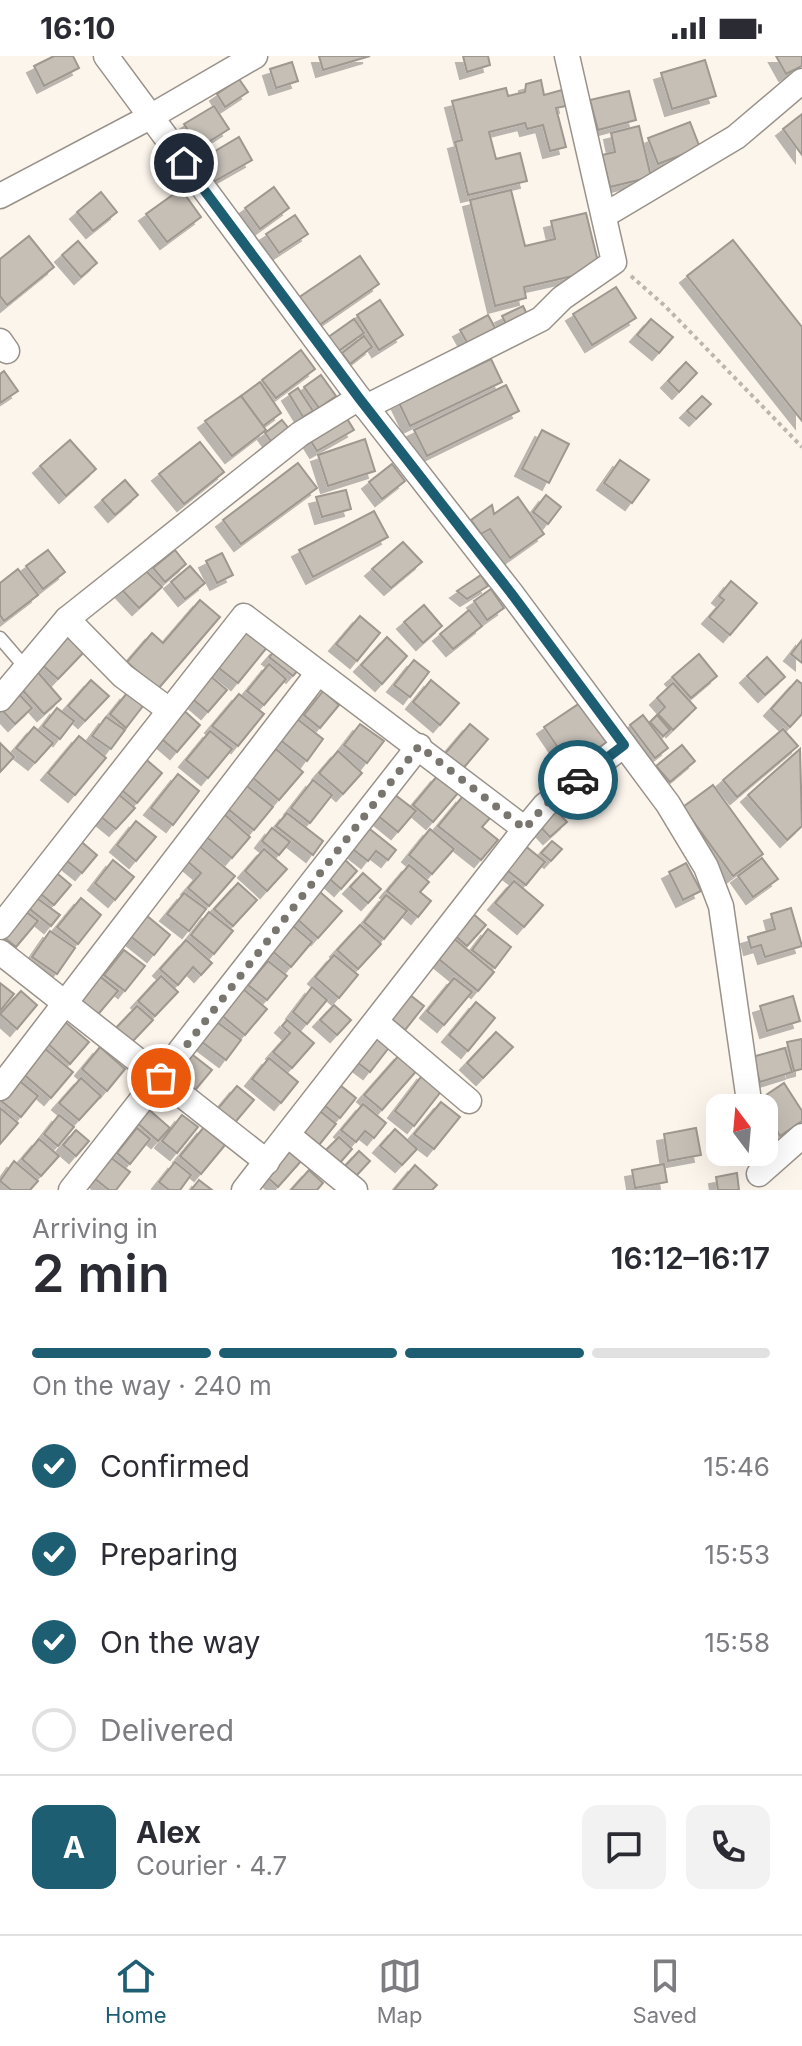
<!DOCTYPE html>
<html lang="en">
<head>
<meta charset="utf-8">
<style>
  body { margin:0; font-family:Inter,sans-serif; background:#f2f2f3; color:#2b2b33; height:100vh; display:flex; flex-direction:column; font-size:30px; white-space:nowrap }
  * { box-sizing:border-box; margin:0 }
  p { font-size:26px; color:#7c7c81 }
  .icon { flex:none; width:44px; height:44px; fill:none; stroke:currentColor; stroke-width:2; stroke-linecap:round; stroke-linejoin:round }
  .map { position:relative; height:1134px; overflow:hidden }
  .panel { display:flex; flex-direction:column; background:#fff; flex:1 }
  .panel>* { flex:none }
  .needle { width:52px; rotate:344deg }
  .tools { position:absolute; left:706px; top:1038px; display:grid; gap:16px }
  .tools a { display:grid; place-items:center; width:72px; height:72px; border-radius:16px; background:#fff; box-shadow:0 8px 32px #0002; font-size:40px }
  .pin { position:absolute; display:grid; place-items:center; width:68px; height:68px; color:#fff; margin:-34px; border:4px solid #fff; border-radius:50%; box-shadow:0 2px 8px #0007 }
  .courier { position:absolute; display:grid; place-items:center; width:80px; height:80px; margin:-40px; border:6px solid #1e5e73; border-radius:50%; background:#fff; color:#222; box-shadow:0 2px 10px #0007 }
  .overview em { font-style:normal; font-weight:600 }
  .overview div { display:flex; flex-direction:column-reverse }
  .overview { display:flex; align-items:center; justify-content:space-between; height:136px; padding:0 32px }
  h1 { font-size:52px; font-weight:600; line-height:60px }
  .bar { display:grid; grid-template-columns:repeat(4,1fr); gap:12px 8px; align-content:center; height:96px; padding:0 32px }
  .bar i { height:10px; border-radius:6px; background:#e1e1e2 }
  .bar .active { background:#1e5e73 }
  .bar p { grid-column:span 4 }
  .line { display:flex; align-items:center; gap:20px; padding:0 32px; border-top:2px solid #e1e1e2 }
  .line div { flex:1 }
  .round { display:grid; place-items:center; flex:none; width:84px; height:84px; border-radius:16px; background:#f2f2f3 }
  ol { padding:0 32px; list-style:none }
  li { display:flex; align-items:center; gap:24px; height:88px }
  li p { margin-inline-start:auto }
  li .icon { padding:8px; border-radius:50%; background:#1e5e73; color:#fff; stroke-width:4 }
  li:last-child { color:#7c7c81 }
  li i { width:44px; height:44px; border:4px solid #e1e1e2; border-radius:50% }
  .status { display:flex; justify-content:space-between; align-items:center; height:56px; padding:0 40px; background:#fff; direction:ltr }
  .status svg { height:22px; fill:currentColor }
  .tab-bar { display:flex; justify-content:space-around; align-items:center; height:112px; border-top:2px solid #e1e1e2; background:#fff; font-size:22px; color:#7c7c81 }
  .tab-bar a { display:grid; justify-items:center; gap:4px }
  .tab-bar .active { color:#1e5e73 }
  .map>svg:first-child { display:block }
</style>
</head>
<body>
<div class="status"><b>16:10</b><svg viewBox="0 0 49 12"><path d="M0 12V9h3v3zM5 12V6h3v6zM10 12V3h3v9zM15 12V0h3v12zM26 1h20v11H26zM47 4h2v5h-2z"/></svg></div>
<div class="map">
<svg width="802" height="1134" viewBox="0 0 802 1134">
  <defs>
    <filter id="shadow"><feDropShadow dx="-7" dy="7" stdDeviation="0" flood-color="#0004"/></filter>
  </defs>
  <rect width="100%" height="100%" fill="#fcf5ec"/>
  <g fill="#c5bfb6" stroke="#9e9890" stroke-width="2" filter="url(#shadow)">
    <path d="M54,0h19l6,12 -35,18 -10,-20z"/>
    <path d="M319,0h51l-47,14z"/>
    <path d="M463,0h25l2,9 -23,7z"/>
    <path d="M776,0h26v10l-16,8z"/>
    <path d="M705,4l11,36 -44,13 -11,-36z"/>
    <path d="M292,6l6,19 -22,7 -6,-19z"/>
    <path d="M239,23l9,13 -23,15 -8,-13z"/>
    <path d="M541,24l3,15 18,-5 4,16 -10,2 10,39 -16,4 -7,-26 -16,4 -2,-6 -36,9 7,27 24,-6 7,28 -59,14 -13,-53 7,-2 -10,-39 54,-13 2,8 17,-4 1,-8z"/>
    <path d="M629,35l7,29 -38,10 -8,-30z"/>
    <path d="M214,50l15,23 -30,19 -15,-24z"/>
    <path d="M802,58v41l-19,-26z"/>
    <path d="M690,66l10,26 -42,16 -10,-26z"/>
    <path d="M639,70l12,51 -41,10 -8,-32 13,-3 -4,-19z"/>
    <path d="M239,81l13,23 -44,25 -13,-22z"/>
    <path d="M274,131l15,21 -29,21 -15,-21z"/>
    <path d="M181,133l20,28 -34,25 -21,-28z"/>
    <path d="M511,134l14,56 30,-7 -4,-18 35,-8 14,57 -76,17 2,11 -31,8 -25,-106z"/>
    <path d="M101,136l16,20 -24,19 -16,-19z"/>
    <path d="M295,159l13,19 -29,19 -13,-19z"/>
    <path d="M29,180l25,31 -47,38 -7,-9v-37z"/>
    <path d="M733,184l69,87v94l-115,-145z"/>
    <path d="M78,185l19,22 -16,14 -19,-22z"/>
    <path d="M360,200l19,28 -61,42 -20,-28z"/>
    <path d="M616,231l20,31 -44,27 -19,-31z"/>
    <path d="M380,244l23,35 -24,15 -22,-35z"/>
    <path d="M523,250l6,12 -21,10 -6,-12z"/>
    <path d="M488,259l10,18 -28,15 -10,-18z"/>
    <path d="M354,263l10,14 -27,19 -10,-14z"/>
    <path d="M651,263l22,18 -14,16 -22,-18z"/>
    <path d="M364,280l8,11 -22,17 -8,-11z"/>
    <path d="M301,294l14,19 -39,29 -14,-18z"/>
    <path d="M491,303l11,23 -92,44 -11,-23z"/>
    <path d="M686,306l11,11 -18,19 -11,-11z"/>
    <path d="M4,315l14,20 -18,12v-29z"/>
    <path d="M321,319l15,21 -17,12 -15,-21z"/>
    <path d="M260,326l21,31 -18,13 -22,-30z"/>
    <path d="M506,329l13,26 -92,45 -13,-26z"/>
    <path d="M298,332l15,23 -10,6 -14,-23z"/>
    <path d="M241,340l25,34 -34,26 -27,-35z"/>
    <path d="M702,340l9,8 -15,15 -9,-8z"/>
    <path d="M346,361l8,13 -37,21 -8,-13z"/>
    <path d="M282,364l8,10 -17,14 -8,-11z"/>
    <path d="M542,374l27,14 -20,39 -27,-14z"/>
    <path d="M365,383l10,32 -47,15 -10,-31z"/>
    <path d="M70,384l26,29 -30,27 -26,-30z"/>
    <path d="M200,386l24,30 -40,32 -25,-30z"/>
    <path d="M620,404l29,20 -17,23 -28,-20z"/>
    <path d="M298,407l19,25 -76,56 -18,-24z"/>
    <path d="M392,408l13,17 -23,18 -13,-17z"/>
    <path d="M125,424l13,15 -23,20 -13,-15z"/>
    <path d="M346,434l5,19 -29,8 -6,-20z"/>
    <path d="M546,439l15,12 -13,17 -15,-12z"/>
    <path d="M518,441l26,37 -34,24 -20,-29 -9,5 -10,-14 21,-15 2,9z"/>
    <path d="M374,455l14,26 -75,40 -14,-27z"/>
    <path d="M403,486l19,20 -31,26 -19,-19z"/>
    <path d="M48,494l17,22 -22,17 -17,-23z"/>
    <path d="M175,494l11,14 -21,18 -12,-14z"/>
    <path d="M222,497l11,22 -16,8 -11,-22z"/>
    <path d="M190,510l15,17 -20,16 -14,-17z"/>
    <path d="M143,512l19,19 -23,21 -18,-19z"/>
    <path d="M18,513l20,26 -34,26 -4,-6v-32z"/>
    <path d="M481,519l7,11 -21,13 -10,-8z"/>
    <path d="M731,525l26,22 -27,32 -21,-18 15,-17 -5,-4z"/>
    <path d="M491,533l13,19 -17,12 -13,-19z"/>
    <path d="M200,544l20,17 -62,72 -31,-27 25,-29 11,10z"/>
    <path d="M424,549l18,21 -19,17 -19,-21z"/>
    <path d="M469,554l13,16 -29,23 -13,-15z"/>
    <path d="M360,560l20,17 -23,28 -21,-17z"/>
    <path d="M246,571l23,18 -31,38 -23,-18z"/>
    <path d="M67,577l19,17 -28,29 -19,-17z"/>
    <path d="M387,581l20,19 -25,28 -21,-19z"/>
    <path d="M802,584v23l-11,-9z"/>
    <path d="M277,592l23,20 -7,8 -24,-19z"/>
    <path d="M699,598l18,22 -26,22 -19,-21z"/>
    <path d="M767,601l18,20 -20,18 -18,-19z"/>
    <path d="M414,604l15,12 -19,25 -16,-12z"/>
    <path d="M269,608l17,15 -22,26 -17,-14z"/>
    <path d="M36,614l25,29 -17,15 -26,-29z"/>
    <path d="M208,618l19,16 -19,22 -19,-16z"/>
    <path d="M91,624l18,16 -24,25 -17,-15z"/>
    <path d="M431,624l28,23 -19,22 -27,-23z"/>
    <path d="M797,624l5,4v30l-12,13 -19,-18z"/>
    <path d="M673,627l23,25 -23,22 -15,-16 7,-7 -8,-9z"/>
    <path d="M15,634l17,18 -17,16 -15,-16z"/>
    <path d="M323,635l16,14 -19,23 -16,-13z"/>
    <path d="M127,637l16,13 -17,22 -16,-14z"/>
    <path d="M239,638l25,20 -26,32 -26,-20z"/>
    <path d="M580,647l27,39 -36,25 -27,-40z"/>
    <path d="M180,651l20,18 -23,27 -20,-17z"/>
    <path d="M57,652l17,13 -14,18 -17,-13z"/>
    <path d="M643,659l25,33 -13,10 -25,-33z"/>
    <path d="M657,659l13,15 -7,6 -13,-14z"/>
    <path d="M106,661l19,13 -14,19 -19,-13z"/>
    <path d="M296,662l27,21 -16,22 -28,-22z"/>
    <path d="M360,668l24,17 -17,22 -23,-18z"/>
    <path d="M470,668l18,15 -27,32 -18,-15z"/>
    <path d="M34,671l19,16 -18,20 -19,-15z"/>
    <path d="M783,673l15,17 -61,51 -14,-17z"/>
    <path d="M210,675l22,18 -24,29 -22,-18z"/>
    <path d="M79,680l27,22 -31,37 -27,-22z"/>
    <path d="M0,687l14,14 -14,15z"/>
    <path d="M682,689l13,16 -25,21 -14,-16z"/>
    <path d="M276,693l27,23 -24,28 -27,-23z"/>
    <path d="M800,693l2,77 -15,14 -39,-45z"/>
    <path d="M338,695l24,22 -19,21 -24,-21z"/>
    <path d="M142,700l20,17 -25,30 -20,-17z"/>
    <path d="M178,718l21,17 -26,34 -22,-17z"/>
    <path d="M438,719l21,17 -26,30 -20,-17z"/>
    <path d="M313,724l19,15 -22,28 -19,-15z"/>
    <path d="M713,729l50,69 -30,22 -50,-69z"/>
    <path d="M247,730l26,21 -19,23 -26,-21z"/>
    <path d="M118,738l17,14 -19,21 -16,-13z"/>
    <path d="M394,738l22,17 -18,21 -21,-17z"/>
    <path d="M463,740l27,22 -8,9 16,13 -17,20 -43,-34z"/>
    <path d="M553,751l14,15 -17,15 -14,-15z"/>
    <path d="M223,757l27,24 -18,21 -28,-23z"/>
    <path d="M287,757l36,28 -10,14 -37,-29z"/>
    <path d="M136,765l20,16 -20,24 -19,-16z"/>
    <path d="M366,770l30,24 -8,10 -12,-9 -8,10 -18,-14z"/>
    <path d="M272,772l18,14 -11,13 -17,-14z"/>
    <path d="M430,773l24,20 -22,25 -23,-19z"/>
    <path d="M77,782l20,17 -15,18 -20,-16z"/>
    <path d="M552,785l10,8 -11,12 -10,-8z"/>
    <path d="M523,788l22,18 -19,23 -22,-17z"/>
    <path d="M198,789l37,31 -26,30 -21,-18 13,-15 -15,-13z"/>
    <path d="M264,793l23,20 -20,22 -22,-20z"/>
    <path d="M340,799l17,16 -16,18 -17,-15z"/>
    <path d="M762,802l16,21 -25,18 -15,-21z"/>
    <path d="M113,804l21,17 -19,23 -20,-17z"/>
    <path d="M686,807l15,28 -18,9 -14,-28z"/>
    <path d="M409,809l20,17 -9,10 11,9 -13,16 -31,-26z"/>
    <path d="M52,813l19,16 -17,20 -19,-16z"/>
    <path d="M363,817l18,16 -13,14 -18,-16z"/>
    <path d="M514,825l29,24 -19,22 -29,-24z"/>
    <path d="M238,827l19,17 -24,26 -19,-17z"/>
    <path d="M320,836l22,19 -24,27 -22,-20z"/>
    <path d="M184,837l22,16 -17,22 -22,-17z"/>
    <path d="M386,839l21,16 -23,28 -20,-17z"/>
    <path d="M34,840l26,19 -9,11 -25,-20z"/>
    <path d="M81,842l20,17 -23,29 -21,-17z"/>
    <path d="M21,852l17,13 -22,26 -16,-13z"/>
    <path d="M791,852l11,38 -37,11 -4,-12 -10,3 -3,-11 27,-8 -4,-15z"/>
    <path d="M470,855l16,14 -19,21 -15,-13z"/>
    <path d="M209,856l24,19 -19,23 -23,-19z"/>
    <path d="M146,859l24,20 -16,20 -25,-20z"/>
    <path d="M292,869l20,17 -21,25 -20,-17z"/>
    <path d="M360,869l21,19 -23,25 -21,-19z"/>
    <path d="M488,873l23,18 -16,21 -23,-18z"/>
    <path d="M50,875l25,17 -18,26 -25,-17z"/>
    <path d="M451,880l43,36 -16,19 -43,-35z"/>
    <path d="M186,884l26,23 -11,12 -8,-8 -15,18 -18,-16z"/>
    <path d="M124,894l21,16 -20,25 -21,-16z"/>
    <path d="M334,899l24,20 -19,23 -24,-21z"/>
    <path d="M268,905l19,15 -20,24 -19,-15z"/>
    <path d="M97,918l21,17 -23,27 -21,-17z"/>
    <path d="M161,920l17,16 -23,24 -17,-15z"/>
    <path d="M454,922l18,14 -28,33 -17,-14z"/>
    <path d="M0,927l14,11 -14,17z"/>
    <path d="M312,931l15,13 -20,24 -14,-12z"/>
    <path d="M242,932l25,21 -22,26 -25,-21z"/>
    <path d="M21,935l16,14 -20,24 -17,-15z"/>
    <path d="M405,935l19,15 -19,24 -19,-15z"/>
    <path d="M793,940l7,25 -33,10 -7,-25z"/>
    <path d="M476,946l19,16 -27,33 -19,-16z"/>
    <path d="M334,949l17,15 -14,15 -17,-15z"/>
    <path d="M137,950l16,14 -22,23 -16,-14z"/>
    <path d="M213,963l28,21 -15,20 -28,-21z"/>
    <path d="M287,964l27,23 -22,25 -19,-16 17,-19 -8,-7z"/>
    <path d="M64,965l25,21 -19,22 -24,-22z"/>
    <path d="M376,976l15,13 -21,27 -16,-12z"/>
    <path d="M496,976l17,15 -30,31 -16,-15z"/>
    <path d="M802,983v30l-8,2 -7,-29z"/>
    <path d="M43,991l30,25 -22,26 -30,-26z"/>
    <path d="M100,991l25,22 -18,22 -25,-22z"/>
    <path d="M785,992l7,24 -32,10 -8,-25z"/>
    <path d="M189,996l23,18 -21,25 -23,-18z"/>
    <path d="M401,997l18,15 -37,42 -18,-15z"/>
    <path d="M269,1002l29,24 -17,21 -29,-24z"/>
    <path d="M424,1017l19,16 -29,37 -19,-15z"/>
    <path d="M16,1022l22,18 -17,21 -21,-17z"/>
    <path d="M81,1022l20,18 -22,24 -20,-17z"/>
    <path d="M335,1025l21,17 -16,20 -21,-17z"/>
    <path d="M784,1027l18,28v10l-22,15 -16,-28 -7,-7z"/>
    <path d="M237,1030l17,14 -22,26 -17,-14z"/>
    <path d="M441,1046l19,15 -26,32 -20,-15z"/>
    <path d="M363,1048l23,19 -12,15 -9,-7 -9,11 -15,-12z"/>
    <path d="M146,1051l24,21 -12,13 -24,-21z"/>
    <path d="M315,1051l21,17 -17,21 -21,-18z"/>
    <path d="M0,1052l18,15 -18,21z"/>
    <path d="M59,1059l15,12 -16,19 -14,-12z"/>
    <path d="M182,1059l16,12 -21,26 -15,-12z"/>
    <path d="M768,1068l13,20 -12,8 -5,-2v-23z"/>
    <path d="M204,1071l21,18 -24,29 -21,-18z"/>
    <path d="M137,1072l13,11 -20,25 -13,-11z"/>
    <path d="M696,1072l5,27 -33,6 -4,-27z"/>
    <path d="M395,1073l22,20 -15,16 -22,-19z"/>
    <path d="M76,1074l13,11 -13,15 -13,-11z"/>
    <path d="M339,1081l13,12 -13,15 -14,-13z"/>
    <path d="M39,1083l20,17 -18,20 -19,-17z"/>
    <path d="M288,1092l14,12 -24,27 -14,-13z"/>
    <path d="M359,1095l11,10 -14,15 -11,-10z"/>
    <path d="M106,1098l24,18 -14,18h-7l-20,-16z"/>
    <path d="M14,1105l24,20 -8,9h-19l-11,-9z"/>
    <path d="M175,1106l16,13 -11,15h-11l-10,-8z"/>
    <path d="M664,1108l3,18 -32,6 -3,-18z"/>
    <path d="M415,1109l22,20 -5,5h-38z"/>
    <path d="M309,1114l14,13 -6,7h-26z"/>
    <path d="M737,1117l2,17h-21l-2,-13z"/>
    <path d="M199,1124l13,10h-21z"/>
  </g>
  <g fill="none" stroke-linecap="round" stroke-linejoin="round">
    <g stroke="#99928a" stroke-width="15">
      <path id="service" d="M0,582l25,29"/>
    </g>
    <g stroke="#99928a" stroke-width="27">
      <g id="minor">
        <path d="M106,0l253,342 152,195 157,211 38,63 15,39 29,202"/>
        <path d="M0,140l150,-79 105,-61"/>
        <path d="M605,159l131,-78 66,-56"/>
        <path d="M0,285l7,10"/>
        <path d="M366,351l175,-88 21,-21 52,-36 -47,-206"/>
        <path d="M67,563l56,57 46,34"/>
        <path d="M0,643l67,-80 233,-185 59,-36"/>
        <path d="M0,871l244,-311 281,213"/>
        <path d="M0,896l267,210"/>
        <path d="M376,966l93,79"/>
        <path d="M0,1032l318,-415"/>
        <path d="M288,1079l67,55"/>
        <path d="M759,1118l43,-38"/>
        <path d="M71,1134l348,-444"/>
        <path d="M244,1134l281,-361 20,-24 79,-60"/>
      </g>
    </g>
    <path stroke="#bbb6ae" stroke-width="4" stroke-dasharray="4 4" stroke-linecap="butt" d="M631,220l34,30 137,141"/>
    <use href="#service" stroke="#fff" stroke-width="12"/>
    <use href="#minor" stroke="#fff" stroke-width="24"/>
  </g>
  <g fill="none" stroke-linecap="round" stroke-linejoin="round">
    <path stroke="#79756f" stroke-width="8" stroke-dasharray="0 14.4" d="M161,1022l258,-332 106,83 20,-24 33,-25"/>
    <path stroke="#1e5e73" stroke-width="10" d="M184,107l175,235 152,195 113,152 -46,35"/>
  </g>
</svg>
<div class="tools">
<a><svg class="needle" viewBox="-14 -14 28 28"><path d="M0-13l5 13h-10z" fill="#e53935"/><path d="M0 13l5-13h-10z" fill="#7c7c81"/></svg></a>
</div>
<div class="pin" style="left:161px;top:1022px;background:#ea580c"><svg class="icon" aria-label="bag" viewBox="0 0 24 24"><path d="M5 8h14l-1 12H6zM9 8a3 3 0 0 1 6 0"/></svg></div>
<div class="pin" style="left:184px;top:107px;background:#1f2937"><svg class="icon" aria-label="home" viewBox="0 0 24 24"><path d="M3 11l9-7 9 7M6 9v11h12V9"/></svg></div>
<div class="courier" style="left:578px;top:724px"><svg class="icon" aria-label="car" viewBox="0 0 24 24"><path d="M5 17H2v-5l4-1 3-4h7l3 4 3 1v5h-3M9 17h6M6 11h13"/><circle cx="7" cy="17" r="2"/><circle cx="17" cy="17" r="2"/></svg></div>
</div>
<section class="panel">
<div class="overview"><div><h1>2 min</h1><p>Arriving in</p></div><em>16:12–16:17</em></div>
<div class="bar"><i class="active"></i><i class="active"></i><i class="active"></i><i></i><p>On the way · 240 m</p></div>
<ol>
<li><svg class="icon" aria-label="check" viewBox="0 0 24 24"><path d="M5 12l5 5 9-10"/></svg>Confirmed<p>15:46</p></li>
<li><svg class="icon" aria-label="check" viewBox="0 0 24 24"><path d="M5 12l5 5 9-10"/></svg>Preparing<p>15:53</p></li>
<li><svg class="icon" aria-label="check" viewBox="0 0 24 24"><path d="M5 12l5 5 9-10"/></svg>On the way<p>15:58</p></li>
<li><i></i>Delivered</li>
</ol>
<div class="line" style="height:144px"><b class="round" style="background:#1e5e73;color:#fff">A</b><div><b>Alex</b><p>Courier · 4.7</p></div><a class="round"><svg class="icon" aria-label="chat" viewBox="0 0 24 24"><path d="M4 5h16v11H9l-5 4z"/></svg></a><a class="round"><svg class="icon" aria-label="phone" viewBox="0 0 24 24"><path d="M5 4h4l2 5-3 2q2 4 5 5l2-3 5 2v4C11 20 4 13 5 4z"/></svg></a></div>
</section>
<nav class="tab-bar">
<a class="active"><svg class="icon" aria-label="home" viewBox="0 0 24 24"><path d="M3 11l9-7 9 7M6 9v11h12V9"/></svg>Home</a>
<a><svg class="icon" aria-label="map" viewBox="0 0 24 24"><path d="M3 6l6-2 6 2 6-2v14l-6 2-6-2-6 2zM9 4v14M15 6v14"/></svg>Map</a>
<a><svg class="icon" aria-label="saved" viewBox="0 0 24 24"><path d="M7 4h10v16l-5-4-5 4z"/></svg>Saved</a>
</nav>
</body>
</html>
